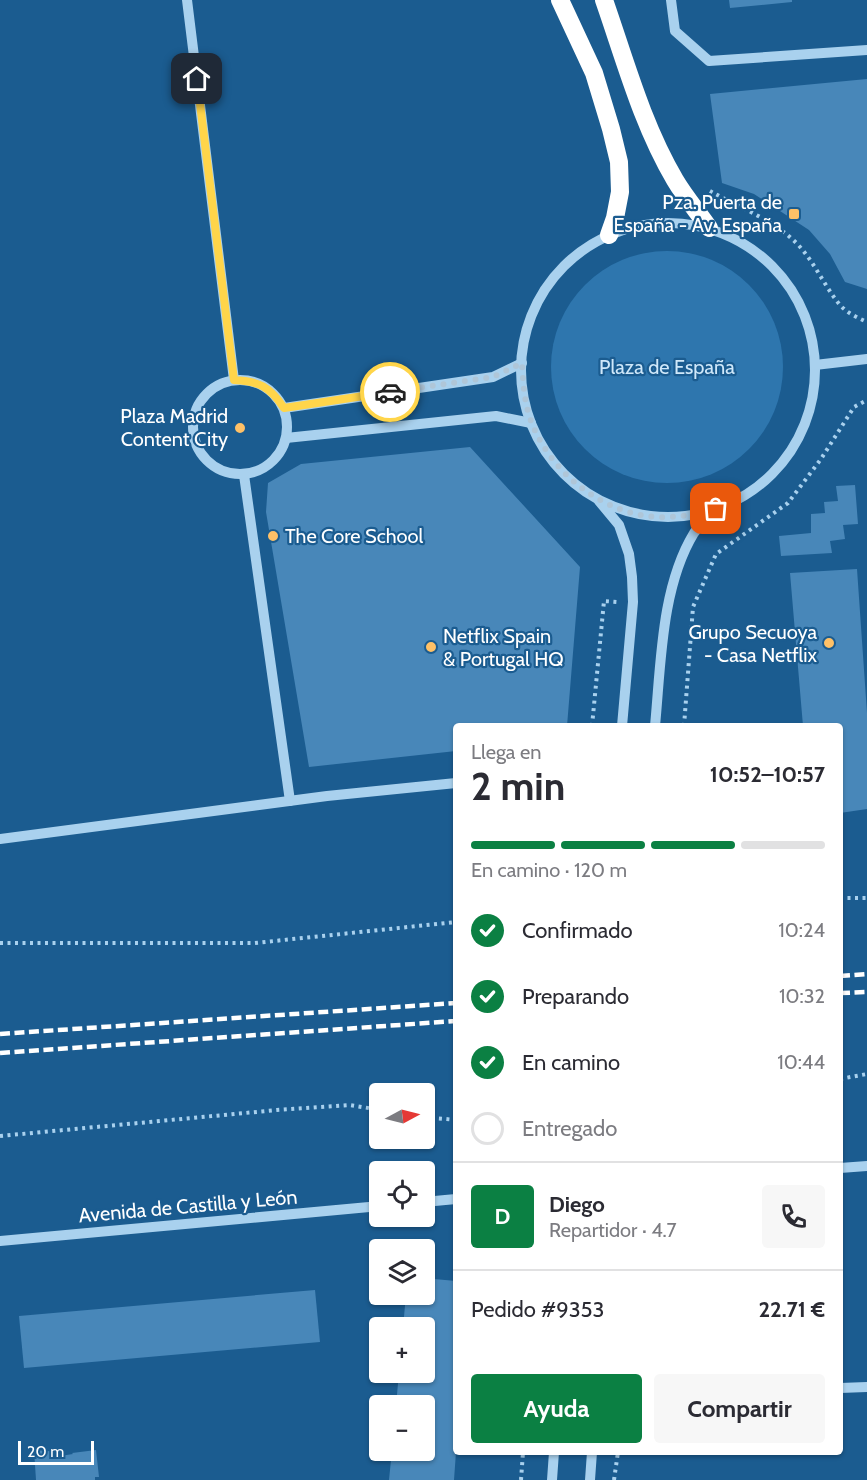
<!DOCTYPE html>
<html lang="es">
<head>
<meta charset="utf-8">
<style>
  body { margin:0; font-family:Cabin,sans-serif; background:#f7f7f7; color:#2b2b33; height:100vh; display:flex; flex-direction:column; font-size:22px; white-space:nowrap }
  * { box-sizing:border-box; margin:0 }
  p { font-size:20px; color:#7c7c81 }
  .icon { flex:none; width:33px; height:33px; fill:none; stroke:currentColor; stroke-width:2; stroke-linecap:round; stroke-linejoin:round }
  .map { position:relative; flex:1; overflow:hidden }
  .side { position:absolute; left:453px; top:723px; width:390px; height:732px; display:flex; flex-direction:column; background:#fff; border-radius:6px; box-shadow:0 2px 4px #0004 }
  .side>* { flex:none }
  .needle { width:39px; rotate:83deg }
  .buttons { position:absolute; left:369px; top:1083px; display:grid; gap:12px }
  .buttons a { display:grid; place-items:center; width:66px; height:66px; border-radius:6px; background:#fff; box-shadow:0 2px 4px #0004; font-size:30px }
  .scale { position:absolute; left:18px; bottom:15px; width:76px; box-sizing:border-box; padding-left:6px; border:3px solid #fff; border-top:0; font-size:16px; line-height:21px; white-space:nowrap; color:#fff; -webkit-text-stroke:4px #1b5c90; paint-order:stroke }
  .pin { position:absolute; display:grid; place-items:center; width:51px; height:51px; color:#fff; margin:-26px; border-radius:12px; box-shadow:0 3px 9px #0006 }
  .courier { position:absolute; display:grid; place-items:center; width:60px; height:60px; margin:-30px; border:4px solid #ffd54a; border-radius:50%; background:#fff; color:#222; box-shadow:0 2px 8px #0007 }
  .head em { font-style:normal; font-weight:700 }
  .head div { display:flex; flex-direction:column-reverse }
  .head { display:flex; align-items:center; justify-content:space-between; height:102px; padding:0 18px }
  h1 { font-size:39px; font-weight:700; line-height:45px }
  .bar { display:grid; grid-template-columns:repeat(4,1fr); gap:9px 6px; align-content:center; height:72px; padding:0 18px }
  .bar i { height:8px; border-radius:4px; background:#e1e1e2 }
  .bar .on { background:#0b8043 }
  .bar p { grid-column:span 4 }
  .line { display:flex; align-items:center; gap:15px; padding:0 18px; border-top:2px solid #e1e1e2 }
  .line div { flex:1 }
  .round { display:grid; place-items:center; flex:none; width:63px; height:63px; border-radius:6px; background:#f7f7f7 }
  ol { padding:0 18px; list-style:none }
  li { display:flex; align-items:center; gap:18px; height:66px }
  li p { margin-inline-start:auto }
  li .icon { padding:6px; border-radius:50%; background:#0b8043; color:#fff; stroke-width:4 }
  li:last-child { color:#7c7c81 }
  li i { width:33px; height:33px; border:3px solid #e1e1e2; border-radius:50% }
  .action { display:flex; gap:12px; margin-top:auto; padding:12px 18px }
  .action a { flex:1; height:69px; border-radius:6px; background:#0b8043; color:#fff; font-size:24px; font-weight:700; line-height:69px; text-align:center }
  .action a+a { background:#f7f7f7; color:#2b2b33 }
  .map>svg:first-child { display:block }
</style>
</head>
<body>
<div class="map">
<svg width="867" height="1480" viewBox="0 0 867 1480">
  <rect width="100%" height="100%" fill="#1b5c90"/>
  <circle fill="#2e76ae" cx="667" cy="367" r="116"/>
  <g fill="#4887b9">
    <path d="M729,0h63v2l-62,6z"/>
    <path d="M867,79v210l-22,-7 -15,-28 -21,-24 -55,-36 -32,-11 -12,-89z"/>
    <path d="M470,447l110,120 -13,159h-111v25l-147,16 -43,-255 2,-29 33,-19z"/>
    <path d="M855,485l3,39 -15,1 2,14 -15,2 2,12 -51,3 -2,-20 32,-3v-19l14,-1 -1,-11 14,-1 -2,-15z"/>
    <path d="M857,569l10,144v96l-27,4v-87h-37l-13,-153z"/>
    <path d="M434,1279l22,2v171l-2,28h-65l3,-30h32v-44h-28l3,-34h25v-44h-21l3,-34h18v-5l8,1z"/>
    <path d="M315,1290l5,52 -296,26 -5,-52z"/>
    <path d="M34,1450l26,2v4l13,-2 -1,-1 24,-3 3,27h-4v3h-59z"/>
  </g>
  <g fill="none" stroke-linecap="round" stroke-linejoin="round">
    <g stroke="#a9d1ee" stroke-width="4" stroke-dasharray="3 4.5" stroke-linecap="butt">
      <path d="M710,191c25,14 60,28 81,47 21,18 31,45 49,67 7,8 18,13 27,17"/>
      <path d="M592,726l12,-125 13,1"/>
      <path d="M684,726l9,-119 23,-53 72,-51 33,-44 33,-52 13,-7"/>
      <path d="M840,898h27"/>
      <path d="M0,943h255l201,-21"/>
      <path d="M840,1079l27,-5"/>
      <path d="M424,1117l32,3"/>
      <path d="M0,1136l277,-26 73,-5 30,5"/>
      <path d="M521,1480l2,-28"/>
      <path d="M614,1480l4,-28"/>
    </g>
    <g stroke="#a9d1ee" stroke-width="10">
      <path d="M187,0l47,380"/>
      <path d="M671,0l4,31 34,30 158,-11"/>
      <circle cx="668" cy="370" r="147"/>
      <path d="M815,365l52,-6"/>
      <circle cx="240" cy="427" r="47"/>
      <path d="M284,408l209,-31 29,-14"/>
      <path d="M286,438l210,-22 35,7"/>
      <path d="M244,475l46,326"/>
      <path d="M599,501l20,24 10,29 3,23 1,25 -11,124"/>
      <path d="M655,726c6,-62 6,-139 39,-193 6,-8 15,-16 22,-24"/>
      <path d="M0,839l327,-43 129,-13"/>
      <path d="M840,1168l27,-2"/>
      <path d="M424,1202l32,-3"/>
      <path d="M0,1241l380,-35"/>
      <path d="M840,1388l27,-1"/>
      <path d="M552,1480l2,-28"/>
      <path d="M590,1480l2,-28"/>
    </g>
    <g stroke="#fff" stroke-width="18">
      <path d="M560,0l34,73 17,56 8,33 1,30 -5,26 -6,17"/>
      <path d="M604,0c21,60 38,124 71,180 10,17 23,32 34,48"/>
    </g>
    <g stroke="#fff" stroke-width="4.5" stroke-dasharray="10 4.5" stroke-linecap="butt">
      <path d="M840,976l27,-2"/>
      <path d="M840,993l27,-1"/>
      <path d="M0,1034l456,-31"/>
      <path d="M0,1053l456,-32"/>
    </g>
  </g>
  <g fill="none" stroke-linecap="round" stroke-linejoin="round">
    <path stroke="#afc6d8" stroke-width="6" stroke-dasharray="0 10.8" d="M390,392l103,-15 29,-14c1,20 2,39 9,58 19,51 71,93 126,96 20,1 39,-3 59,-8"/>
    <path stroke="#ffd54a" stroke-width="8" d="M197,79l37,301c25,1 36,7 50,28l106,-16"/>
  </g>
  <g fill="#ffc167" stroke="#1b5c90" stroke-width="2">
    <rect x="788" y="208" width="12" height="12" rx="3"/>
    <circle cx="240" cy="428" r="6"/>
    <circle cx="273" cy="536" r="6"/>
    <circle cx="829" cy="643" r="6"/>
    <circle cx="431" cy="647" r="6"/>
  </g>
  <g text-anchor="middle" stroke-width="4.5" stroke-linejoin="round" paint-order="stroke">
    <g font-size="20" fill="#fff" stroke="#1b5c90" text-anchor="end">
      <text x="782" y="209">Pza. Puerta de<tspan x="782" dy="23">España - Av. España</tspan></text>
      <text x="228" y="423">Plaza Madrid<tspan x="228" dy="23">Content City</tspan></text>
      <text x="285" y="543" text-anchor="start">The Core School</text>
      <text x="817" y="639">Grupo Secuoya<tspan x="817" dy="23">- Casa Netflix</tspan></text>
      <text x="443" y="643" text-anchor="start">Netflix Spain<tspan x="443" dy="23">&amp; Portugal HQ</tspan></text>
    </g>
    <g font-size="20" fill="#cfe8fa" stroke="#1b5c90">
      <text x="667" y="374">Plaza de España</text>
    </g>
    <g font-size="20" fill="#fff" stroke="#1b5c90">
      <text transform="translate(188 1206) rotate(-5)" y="7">Avenida de Castilla y León</text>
    </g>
  </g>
</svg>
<div class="buttons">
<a><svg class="needle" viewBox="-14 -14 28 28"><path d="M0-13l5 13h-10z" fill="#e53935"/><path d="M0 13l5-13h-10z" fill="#7c7c81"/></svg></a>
<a><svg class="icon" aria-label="locate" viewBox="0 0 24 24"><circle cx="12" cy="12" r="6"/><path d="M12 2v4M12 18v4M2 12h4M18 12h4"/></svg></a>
<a><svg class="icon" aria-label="layers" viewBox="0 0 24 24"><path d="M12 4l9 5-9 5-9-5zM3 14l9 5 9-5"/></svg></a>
<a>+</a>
<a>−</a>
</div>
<div class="scale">20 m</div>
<div class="pin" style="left:716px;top:509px;background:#ea580c"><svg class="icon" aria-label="bag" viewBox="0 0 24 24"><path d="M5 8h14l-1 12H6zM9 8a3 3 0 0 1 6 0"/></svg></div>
<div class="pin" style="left:197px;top:79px;background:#1f2937"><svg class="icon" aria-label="home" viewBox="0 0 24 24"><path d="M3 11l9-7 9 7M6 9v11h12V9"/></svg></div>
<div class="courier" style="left:390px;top:392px"><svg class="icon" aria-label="car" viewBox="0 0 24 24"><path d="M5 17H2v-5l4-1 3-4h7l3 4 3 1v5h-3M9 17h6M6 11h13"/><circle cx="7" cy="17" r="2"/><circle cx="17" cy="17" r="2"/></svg></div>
<section class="side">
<div class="head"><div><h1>2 min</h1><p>Llega en</p></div><em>10:52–10:57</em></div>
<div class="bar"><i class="on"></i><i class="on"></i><i class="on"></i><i></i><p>En camino · 120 m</p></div>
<ol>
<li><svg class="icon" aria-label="check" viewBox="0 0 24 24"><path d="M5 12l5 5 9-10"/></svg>Confirmado<p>10:24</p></li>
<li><svg class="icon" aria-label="check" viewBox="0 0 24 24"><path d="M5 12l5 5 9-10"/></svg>Preparando<p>10:32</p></li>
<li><svg class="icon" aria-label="check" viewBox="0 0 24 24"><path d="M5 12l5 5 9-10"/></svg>En camino<p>10:44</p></li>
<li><i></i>Entregado</li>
</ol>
<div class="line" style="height:108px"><b class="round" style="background:#0b8043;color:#fff">D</b><div><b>Diego</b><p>Repartidor · 4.7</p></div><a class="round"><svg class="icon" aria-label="phone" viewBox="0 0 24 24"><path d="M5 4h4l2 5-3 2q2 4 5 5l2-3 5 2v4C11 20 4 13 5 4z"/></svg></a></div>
<div class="line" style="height:78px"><div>Pedido #9353</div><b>22.71 €</b></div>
<div class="action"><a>Ayuda</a><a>Compartir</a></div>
</section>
</div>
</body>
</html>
